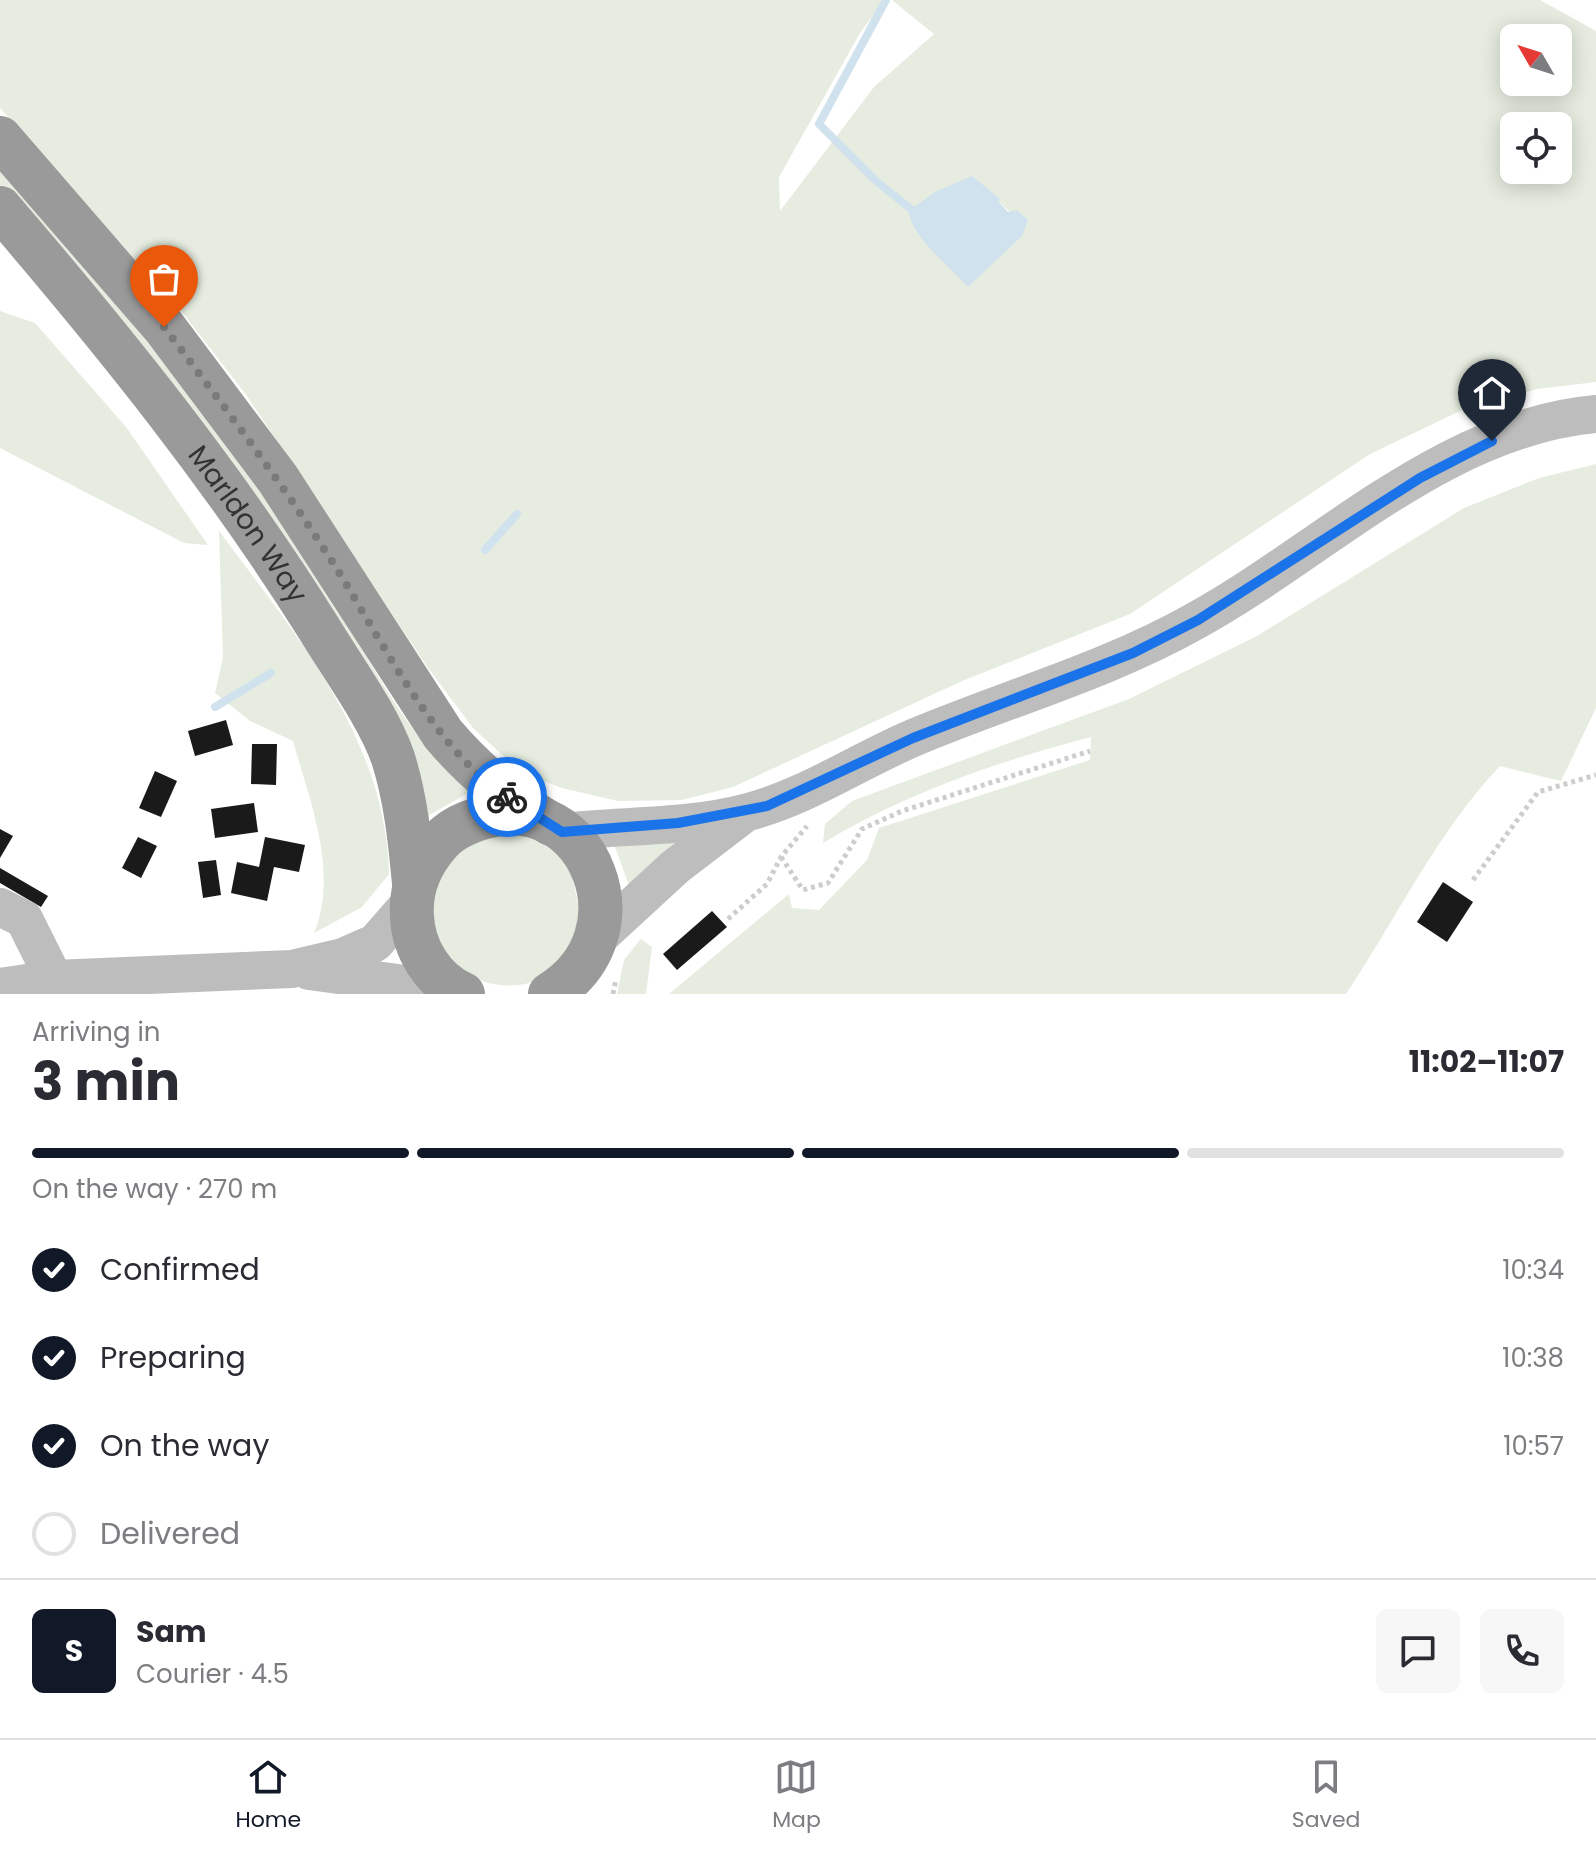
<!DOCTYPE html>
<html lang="en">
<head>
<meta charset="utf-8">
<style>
  body { margin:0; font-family:Poppins,sans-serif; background:#f7f7f7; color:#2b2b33; height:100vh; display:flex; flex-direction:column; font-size:30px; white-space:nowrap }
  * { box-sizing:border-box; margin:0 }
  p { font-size:26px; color:#7c7c81 }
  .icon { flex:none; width:44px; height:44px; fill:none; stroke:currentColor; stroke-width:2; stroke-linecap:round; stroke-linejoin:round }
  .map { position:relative; height:994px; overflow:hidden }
  .panel { display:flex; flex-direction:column; background:#fff; flex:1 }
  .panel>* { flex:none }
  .needle { width:52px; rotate:309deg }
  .buttons { position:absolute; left:1500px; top:24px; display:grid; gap:16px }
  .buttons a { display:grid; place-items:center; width:72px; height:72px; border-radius:12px; background:#fff; box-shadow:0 4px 20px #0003; font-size:40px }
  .pin { position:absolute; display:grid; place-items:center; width:68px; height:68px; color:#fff; margin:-82px -34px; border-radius:50% 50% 50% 0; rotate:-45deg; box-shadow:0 0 8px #0007 }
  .pin .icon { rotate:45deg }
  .courier { position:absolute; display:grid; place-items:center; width:80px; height:80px; margin:-40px; border:6px solid #1a73e8; border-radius:50%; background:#fff; color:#222; box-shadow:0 2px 10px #0007 }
  .overview em { font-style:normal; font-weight:700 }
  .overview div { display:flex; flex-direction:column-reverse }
  .overview { display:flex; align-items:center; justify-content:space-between; height:136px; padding:0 32px }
  h1 { font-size:52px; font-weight:700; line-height:60px }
  .bar { display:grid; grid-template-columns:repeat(4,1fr); gap:12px 8px; align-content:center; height:96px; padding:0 32px }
  .bar i { height:10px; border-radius:6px; background:#e1e1e2 }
  .bar .current { background:#111827 }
  .bar p { grid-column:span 4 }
  .line { display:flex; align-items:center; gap:20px; padding:0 32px; border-top:2px solid #e1e1e2 }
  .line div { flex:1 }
  .round { display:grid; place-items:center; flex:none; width:84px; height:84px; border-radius:12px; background:#f7f7f7 }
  ol { padding:0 32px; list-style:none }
  li { display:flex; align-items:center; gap:24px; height:88px }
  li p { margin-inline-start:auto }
  li .icon { padding:8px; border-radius:50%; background:#111827; color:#fff; stroke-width:4 }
  li:last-child { color:#7c7c81 }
  li i { width:44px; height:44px; border:4px solid #e1e1e2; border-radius:50% }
  .dock { display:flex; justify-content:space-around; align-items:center; height:112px; border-top:2px solid #e1e1e2; background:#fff; font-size:22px; color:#7c7c81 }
  .dock a { display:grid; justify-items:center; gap:4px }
  .dock .current { color:#111827 }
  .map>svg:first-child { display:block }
</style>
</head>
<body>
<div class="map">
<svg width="1596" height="994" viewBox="0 0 1596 994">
  <rect width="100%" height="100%" fill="#fff"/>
  <g fill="#e6ecdf" fill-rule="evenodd">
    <path d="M0,0h885l-25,33 -81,144 1,34 94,-124 60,-53 -42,-34h648l56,31v351l-59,7 -77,22 -90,43 -240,160 -168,67 -229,106 -51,13 -64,1 -56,-13 -29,-11 -18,-10 -42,-39 -45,-60 -181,-272 -65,-84 -182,-204zM1514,38h44v44h-44zM1514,126h44v44h-44zM998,201l13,12 -42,74 -23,-26z"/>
    <path d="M0,168c97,112 193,223 276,346 22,32 44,64 63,97 38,62 75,134 131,181l-44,25 -367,-568 -59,-64z"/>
    <path d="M0,311l35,12 91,104 82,118 -24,-2 -184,-95z"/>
    <path d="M1596,464v244l-35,73 -61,-15c-63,66 -103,152 -154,228h-677l120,-100 3,14 27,2 48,-50 12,-32 211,-68 1,-23c-92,24 -188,57 -268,106l2,-19 27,-23 277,-102 128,-63 207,-128 75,-30z"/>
    <path d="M219,531c77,104 167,208 170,343l-27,33 -48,26c25,-60 -4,-132 -21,-192l-43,-20 -35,-28 8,-36z"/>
    <path d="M510,833l23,4 36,26 14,63c-11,15 -22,39 -36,50 -8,5 -20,8 -29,9 -98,9 -126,-136 -8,-152z"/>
    <path d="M683,839l-52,52 -17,-47z"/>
    <path d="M641,939l11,8 -6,47h-29l7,-34z"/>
  </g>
  <path fill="#cfe2ee" d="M972,176l28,23 -2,2 10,11 9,-2 11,10 -6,16 -54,51c-17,-20 -58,-51 -59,-76l26,-19z"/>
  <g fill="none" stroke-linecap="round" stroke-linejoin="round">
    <g stroke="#cfe2ee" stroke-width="8">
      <path d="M886,0l-67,124 57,57 35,28"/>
      <path d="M485,550l32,-36"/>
      <path d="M215,707l56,-34"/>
    </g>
  </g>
  <g fill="#1a1a1a">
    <path d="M226,720l7,25 -38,11 -7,-25z"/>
    <path d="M252,744h25l-1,41 -25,-1z"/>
    <path d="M155,771l22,10 -16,36 -22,-9z"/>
    <path d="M254,803l4,29 -43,6 -4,-29z"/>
    <path d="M0,829l13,7 -13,22z"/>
    <path d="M138,837l19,9 -16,32 -19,-10z"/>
    <path d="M265,837l40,8 -6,27 -25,-5 -7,34 -36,-8 6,-31 22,5z"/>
    <path d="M216,860l5,35 -18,3 -5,-36z"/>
    <path d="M0,868l48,28 -7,11 -41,-24z"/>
    <path d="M1443,882l30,20 -26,40 -30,-20z"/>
    <path d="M712,911l15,16 -50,43 -14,-16z"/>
  </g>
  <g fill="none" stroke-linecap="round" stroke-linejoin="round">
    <g stroke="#cdcdcd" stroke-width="5" stroke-dasharray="4 4" stroke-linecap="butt">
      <path d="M781,857l22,33 25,-7 34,-54 40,-18 188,-60"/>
      <path d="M1473,880l65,-88 58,-17"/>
      <path d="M728,919l39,-35 14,-27 26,-31"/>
      <path d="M613,994l3,-15"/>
    </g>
    <g stroke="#bdbdbd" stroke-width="38">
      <path d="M562,832c62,-7 126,-4 186,-20 58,-15 111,-51 165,-74 95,-40 194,-67 284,-118 128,-71 246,-192 399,-206"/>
      <path d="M0,907l24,12 30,60"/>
      <path d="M598,938l77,-71 68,-52"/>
      <path d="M309,971l148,20"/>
      <path d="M0,987l54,-8 238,-10 51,-12 32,-14 36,-41"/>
    </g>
    <g stroke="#9a9a9a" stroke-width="44">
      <path d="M0,138l164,189 114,152 165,255c32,38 65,64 108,90"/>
      <path id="s1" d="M0,208c115,134 224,269 318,419 24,40 60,88 75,131 13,41 17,83 21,125"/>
      <path d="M463,994c-30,-13 -50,-46 -51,-78 -2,-28 8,-51 26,-72 12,-15 29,-22 47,-27 105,-28 163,117 65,177"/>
    </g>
  </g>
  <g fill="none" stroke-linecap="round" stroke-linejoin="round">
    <path stroke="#7a7a7a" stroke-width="8" stroke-dasharray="0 14.4" d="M164,327c55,73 110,145 160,222 50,75 107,199 183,248"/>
    <path stroke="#1a73e8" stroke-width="10" d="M507,797l55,35 116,-9 89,-17 146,-68 220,-85 65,-33 222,-142 72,-37"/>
  </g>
  <g text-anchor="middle" stroke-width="8" stroke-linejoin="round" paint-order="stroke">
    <g font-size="28" fill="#333" stroke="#fff">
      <text dy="10" stroke="none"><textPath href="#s1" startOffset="402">Marldon Way</textPath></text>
    </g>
  </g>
</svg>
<div class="buttons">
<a><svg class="needle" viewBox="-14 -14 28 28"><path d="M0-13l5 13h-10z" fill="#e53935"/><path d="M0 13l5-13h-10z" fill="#7c7c81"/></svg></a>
<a><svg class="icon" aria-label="locate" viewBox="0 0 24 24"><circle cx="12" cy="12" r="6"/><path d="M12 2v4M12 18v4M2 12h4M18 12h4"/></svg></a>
</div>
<div class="pin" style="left:164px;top:327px;background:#ea580c"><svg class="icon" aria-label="bag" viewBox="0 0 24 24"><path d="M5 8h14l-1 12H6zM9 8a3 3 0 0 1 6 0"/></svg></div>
<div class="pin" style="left:1492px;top:441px;background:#1f2937"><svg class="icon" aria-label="home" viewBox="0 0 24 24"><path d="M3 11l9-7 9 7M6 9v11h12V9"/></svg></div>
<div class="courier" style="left:507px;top:797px"><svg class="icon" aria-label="bike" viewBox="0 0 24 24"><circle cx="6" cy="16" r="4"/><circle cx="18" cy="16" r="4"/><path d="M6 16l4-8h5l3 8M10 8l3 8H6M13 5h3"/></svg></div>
</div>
<section class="panel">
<div class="overview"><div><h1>3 min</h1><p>Arriving in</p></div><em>11:02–11:07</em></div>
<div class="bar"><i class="current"></i><i class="current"></i><i class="current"></i><i></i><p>On the way · 270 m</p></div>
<ol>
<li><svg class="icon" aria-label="check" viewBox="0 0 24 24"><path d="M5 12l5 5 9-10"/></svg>Confirmed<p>10:34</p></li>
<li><svg class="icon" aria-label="check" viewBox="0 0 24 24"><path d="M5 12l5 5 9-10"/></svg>Preparing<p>10:38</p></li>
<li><svg class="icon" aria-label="check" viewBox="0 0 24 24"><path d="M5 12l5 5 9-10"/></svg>On the way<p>10:57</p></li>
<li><i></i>Delivered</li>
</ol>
<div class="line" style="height:144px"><b class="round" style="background:#111827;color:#fff">S</b><div><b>Sam</b><p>Courier · 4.5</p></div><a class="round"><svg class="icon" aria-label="chat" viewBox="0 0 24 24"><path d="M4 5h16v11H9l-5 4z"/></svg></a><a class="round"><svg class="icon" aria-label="phone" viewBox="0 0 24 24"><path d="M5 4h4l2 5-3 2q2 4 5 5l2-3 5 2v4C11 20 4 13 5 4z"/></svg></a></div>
</section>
<nav class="dock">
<a class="current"><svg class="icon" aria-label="home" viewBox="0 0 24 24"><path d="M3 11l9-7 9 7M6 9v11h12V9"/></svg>Home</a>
<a><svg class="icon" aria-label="map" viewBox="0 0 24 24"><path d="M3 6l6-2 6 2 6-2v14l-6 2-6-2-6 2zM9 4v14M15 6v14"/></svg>Map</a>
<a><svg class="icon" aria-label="saved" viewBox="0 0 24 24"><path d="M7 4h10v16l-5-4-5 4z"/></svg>Saved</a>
</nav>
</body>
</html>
